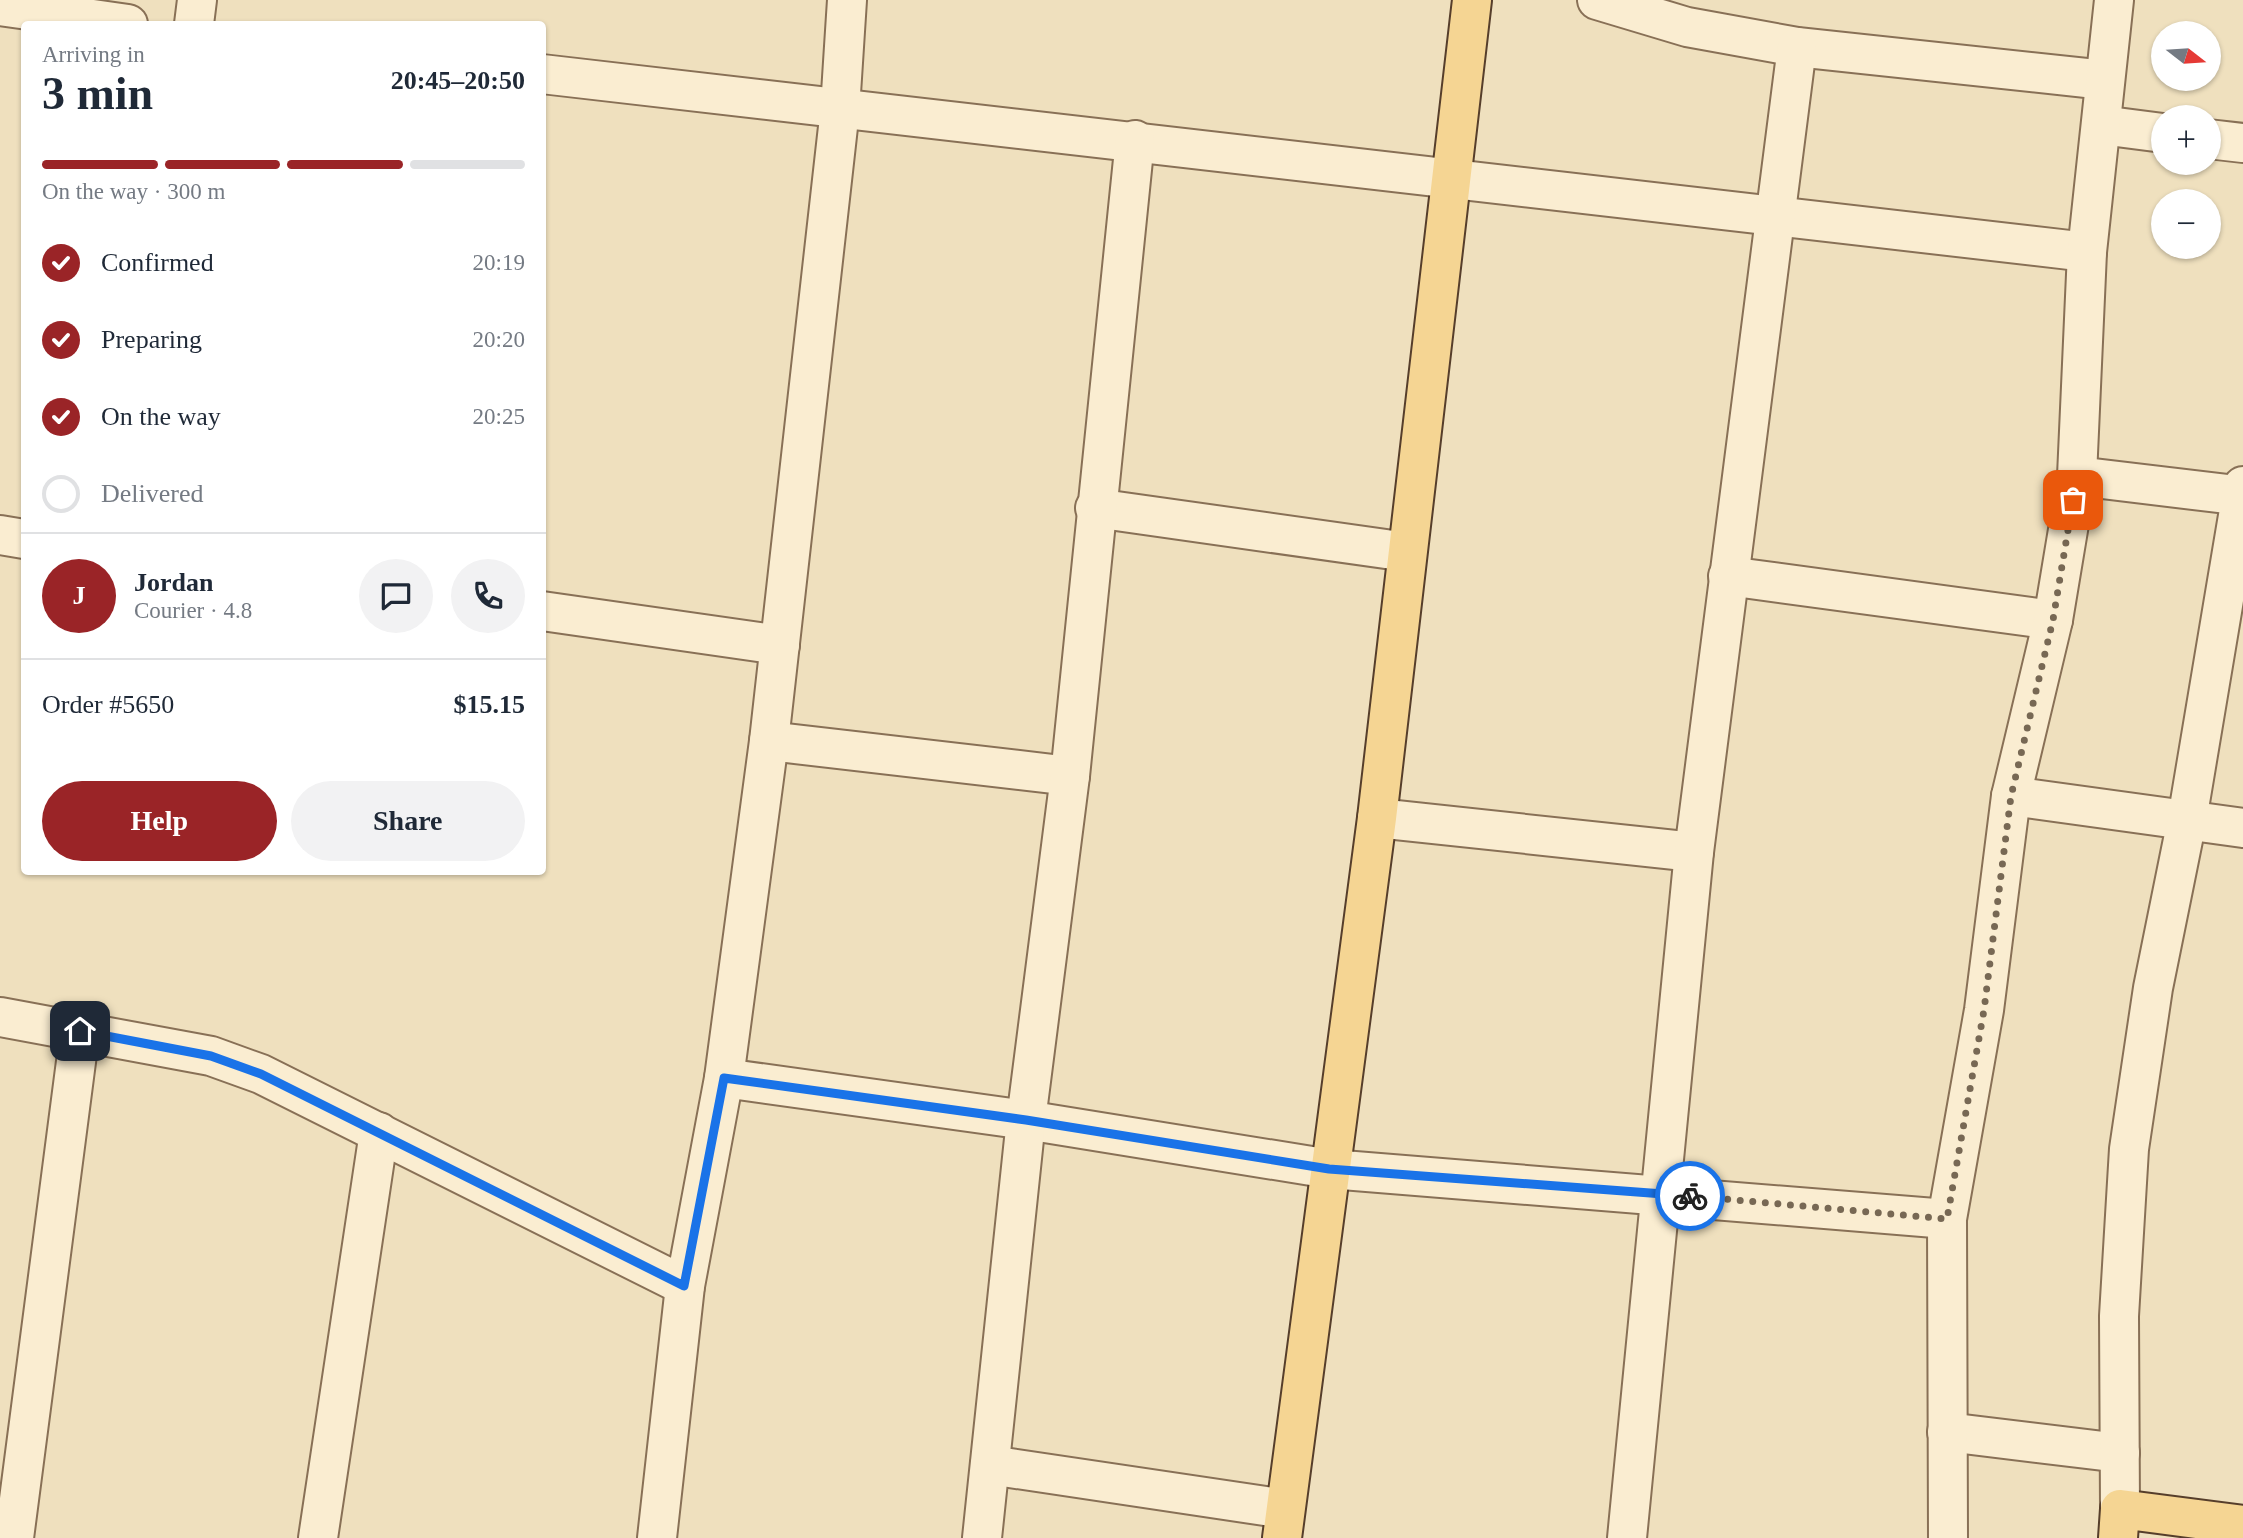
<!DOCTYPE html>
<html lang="en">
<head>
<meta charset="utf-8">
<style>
  body { margin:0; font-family:"Times New Roman",serif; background:#f2f2f3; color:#1f2937; height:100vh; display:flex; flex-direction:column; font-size:26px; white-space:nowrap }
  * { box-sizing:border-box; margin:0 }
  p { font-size:23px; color:#747a83 }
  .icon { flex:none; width:38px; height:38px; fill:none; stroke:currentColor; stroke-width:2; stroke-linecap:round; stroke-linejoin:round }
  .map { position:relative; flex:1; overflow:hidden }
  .details { position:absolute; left:21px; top:21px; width:525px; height:854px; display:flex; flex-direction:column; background:#fff; border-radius:7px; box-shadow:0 2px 5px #0004 }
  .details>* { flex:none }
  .needle { width:46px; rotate:107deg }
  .tools { position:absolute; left:2151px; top:21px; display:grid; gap:14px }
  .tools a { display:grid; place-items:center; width:70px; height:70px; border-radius:50%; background:#fff; box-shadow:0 2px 5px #0004; font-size:35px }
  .pin { position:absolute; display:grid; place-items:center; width:60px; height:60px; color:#fff; margin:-30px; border-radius:14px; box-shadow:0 4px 10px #0006 }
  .courier { position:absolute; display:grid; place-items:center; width:70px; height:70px; margin:-35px; border:5px solid #1a73e8; border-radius:50%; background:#fff; color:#222; box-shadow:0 2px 9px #0007 }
  .summary em { font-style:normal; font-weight:700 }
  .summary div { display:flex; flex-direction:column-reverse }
  .summary { display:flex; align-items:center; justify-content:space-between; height:119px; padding:0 21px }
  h1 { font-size:46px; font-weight:700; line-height:52px }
  .bar { display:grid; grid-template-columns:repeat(4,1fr); gap:10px 7px; align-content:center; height:84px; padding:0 21px }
  .bar i { height:9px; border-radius:5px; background:#e0e1e3 }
  .bar .on { background:#9a2427 }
  .bar p { grid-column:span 4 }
  .line { display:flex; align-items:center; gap:18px; padding:0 21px; border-top:2px solid #e0e1e3 }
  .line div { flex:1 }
  .round { display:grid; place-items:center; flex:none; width:74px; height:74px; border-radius:37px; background:#f2f2f3 }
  ol { padding:0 21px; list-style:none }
  li { display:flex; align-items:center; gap:21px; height:77px }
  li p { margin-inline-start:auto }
  li .icon { padding:7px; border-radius:50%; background:#9a2427; color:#fff; stroke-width:4 }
  li:last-child { color:#747a83 }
  li i { width:38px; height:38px; border:4px solid #e0e1e3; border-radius:50% }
  .button { display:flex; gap:14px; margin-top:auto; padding:14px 21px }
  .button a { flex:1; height:80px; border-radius:42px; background:#9a2427; color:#fff; font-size:28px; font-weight:700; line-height:80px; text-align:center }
  .button a+a { background:#f2f2f3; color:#1f2937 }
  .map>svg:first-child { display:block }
</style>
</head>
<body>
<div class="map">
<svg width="2243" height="1538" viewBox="0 0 2243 1538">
  <rect width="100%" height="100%" fill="#efe0be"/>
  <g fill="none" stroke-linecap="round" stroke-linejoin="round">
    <g stroke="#887056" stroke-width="42">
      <g id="minor">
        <path d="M1597,0l90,27 110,20 308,33"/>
        <path d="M0,6l128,18"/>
        <path d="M194,24l3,-24"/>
        <path d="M542,74l1545,178"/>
        <path d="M2101,125l62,8"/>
        <path d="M2208,139l35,4"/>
        <path d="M2077,476l166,20"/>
        <path d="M1095,508l312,44"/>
        <path d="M0,535l24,4"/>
        <path d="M1728,576l325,44"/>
        <path d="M542,611l238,34"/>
        <path d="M769,741l301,35"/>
        <path d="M2011,796l232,32"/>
        <path d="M1377,818l317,34"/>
        <path d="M0,1017l211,39 50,18 424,212"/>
        <path d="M724,1078l302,42 304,49 617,50"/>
        <path d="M1947,1432l173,21"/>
        <path d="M990,1465l295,44"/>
        <path d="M2120,1509l-1,-193 10,-167 24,-161 34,-168 56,-334"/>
        <path d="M14,1538l66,-507"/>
        <path d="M318,1538l61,-406"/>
        <path d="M657,1538l28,-252 39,-208 45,-337 71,-632 7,-109"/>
        <path d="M982,1538l44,-418 44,-344 65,-636"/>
        <path d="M1627,1538l67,-686 103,-805"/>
        <path d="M1948,1538l-1,-319 37,-209 27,-214 42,-176 24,-144 10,-224 27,-252"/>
      </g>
    </g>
    <g stroke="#563e2b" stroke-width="42">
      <g id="major">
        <path d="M1282,1538l95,-720 95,-818"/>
        <path d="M2118,1538l2,-29 123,16"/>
      </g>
    </g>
    <use href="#minor" stroke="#faedd1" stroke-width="38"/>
    <use href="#major" stroke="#f5d593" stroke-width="38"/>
  </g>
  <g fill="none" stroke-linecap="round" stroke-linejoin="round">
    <path stroke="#776854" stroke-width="7" stroke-dasharray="0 12.6" d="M1690,1196l257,23 37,-209 27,-214 42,-176 20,-120"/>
    <path stroke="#1a73e8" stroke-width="9" d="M80,1031l131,25 50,18 423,212 40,-208 302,42 303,49 361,27"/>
  </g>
</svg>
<div class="tools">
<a><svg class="needle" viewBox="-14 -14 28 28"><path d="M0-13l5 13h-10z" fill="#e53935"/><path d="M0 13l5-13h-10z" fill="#747a83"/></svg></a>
<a>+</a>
<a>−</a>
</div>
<div class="pin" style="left:2073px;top:500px;background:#ea580c"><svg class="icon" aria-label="bag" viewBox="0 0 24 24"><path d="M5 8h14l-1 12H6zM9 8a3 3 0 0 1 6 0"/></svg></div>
<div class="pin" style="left:80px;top:1031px;background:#1f2937"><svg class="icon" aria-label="home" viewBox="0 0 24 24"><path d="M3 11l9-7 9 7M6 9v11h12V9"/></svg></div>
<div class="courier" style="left:1690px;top:1196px"><svg class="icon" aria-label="bike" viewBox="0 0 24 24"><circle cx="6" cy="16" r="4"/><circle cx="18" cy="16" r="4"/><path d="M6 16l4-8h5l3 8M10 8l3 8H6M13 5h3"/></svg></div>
<section class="details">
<div class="summary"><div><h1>3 min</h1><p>Arriving in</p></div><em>20:45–20:50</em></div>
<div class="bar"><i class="on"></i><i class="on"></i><i class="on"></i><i></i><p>On the way · 300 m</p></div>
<ol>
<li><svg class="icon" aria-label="check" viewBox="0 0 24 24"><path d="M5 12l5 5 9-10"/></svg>Confirmed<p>20:19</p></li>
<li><svg class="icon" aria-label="check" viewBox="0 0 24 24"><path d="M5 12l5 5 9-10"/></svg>Preparing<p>20:20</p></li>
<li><svg class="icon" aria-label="check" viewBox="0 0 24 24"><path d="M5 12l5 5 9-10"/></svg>On the way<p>20:25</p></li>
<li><i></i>Delivered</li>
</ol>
<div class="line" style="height:126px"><b class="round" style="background:#9a2427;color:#fff">J</b><div><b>Jordan</b><p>Courier · 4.8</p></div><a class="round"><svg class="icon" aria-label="chat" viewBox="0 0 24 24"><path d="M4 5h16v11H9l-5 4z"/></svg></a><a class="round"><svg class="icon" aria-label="phone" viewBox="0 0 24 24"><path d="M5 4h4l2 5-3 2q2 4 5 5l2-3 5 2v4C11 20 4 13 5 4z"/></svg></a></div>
<div class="line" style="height:91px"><div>Order #5650</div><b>$15.15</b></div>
<div class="button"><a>Help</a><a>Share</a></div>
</section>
</div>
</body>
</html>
